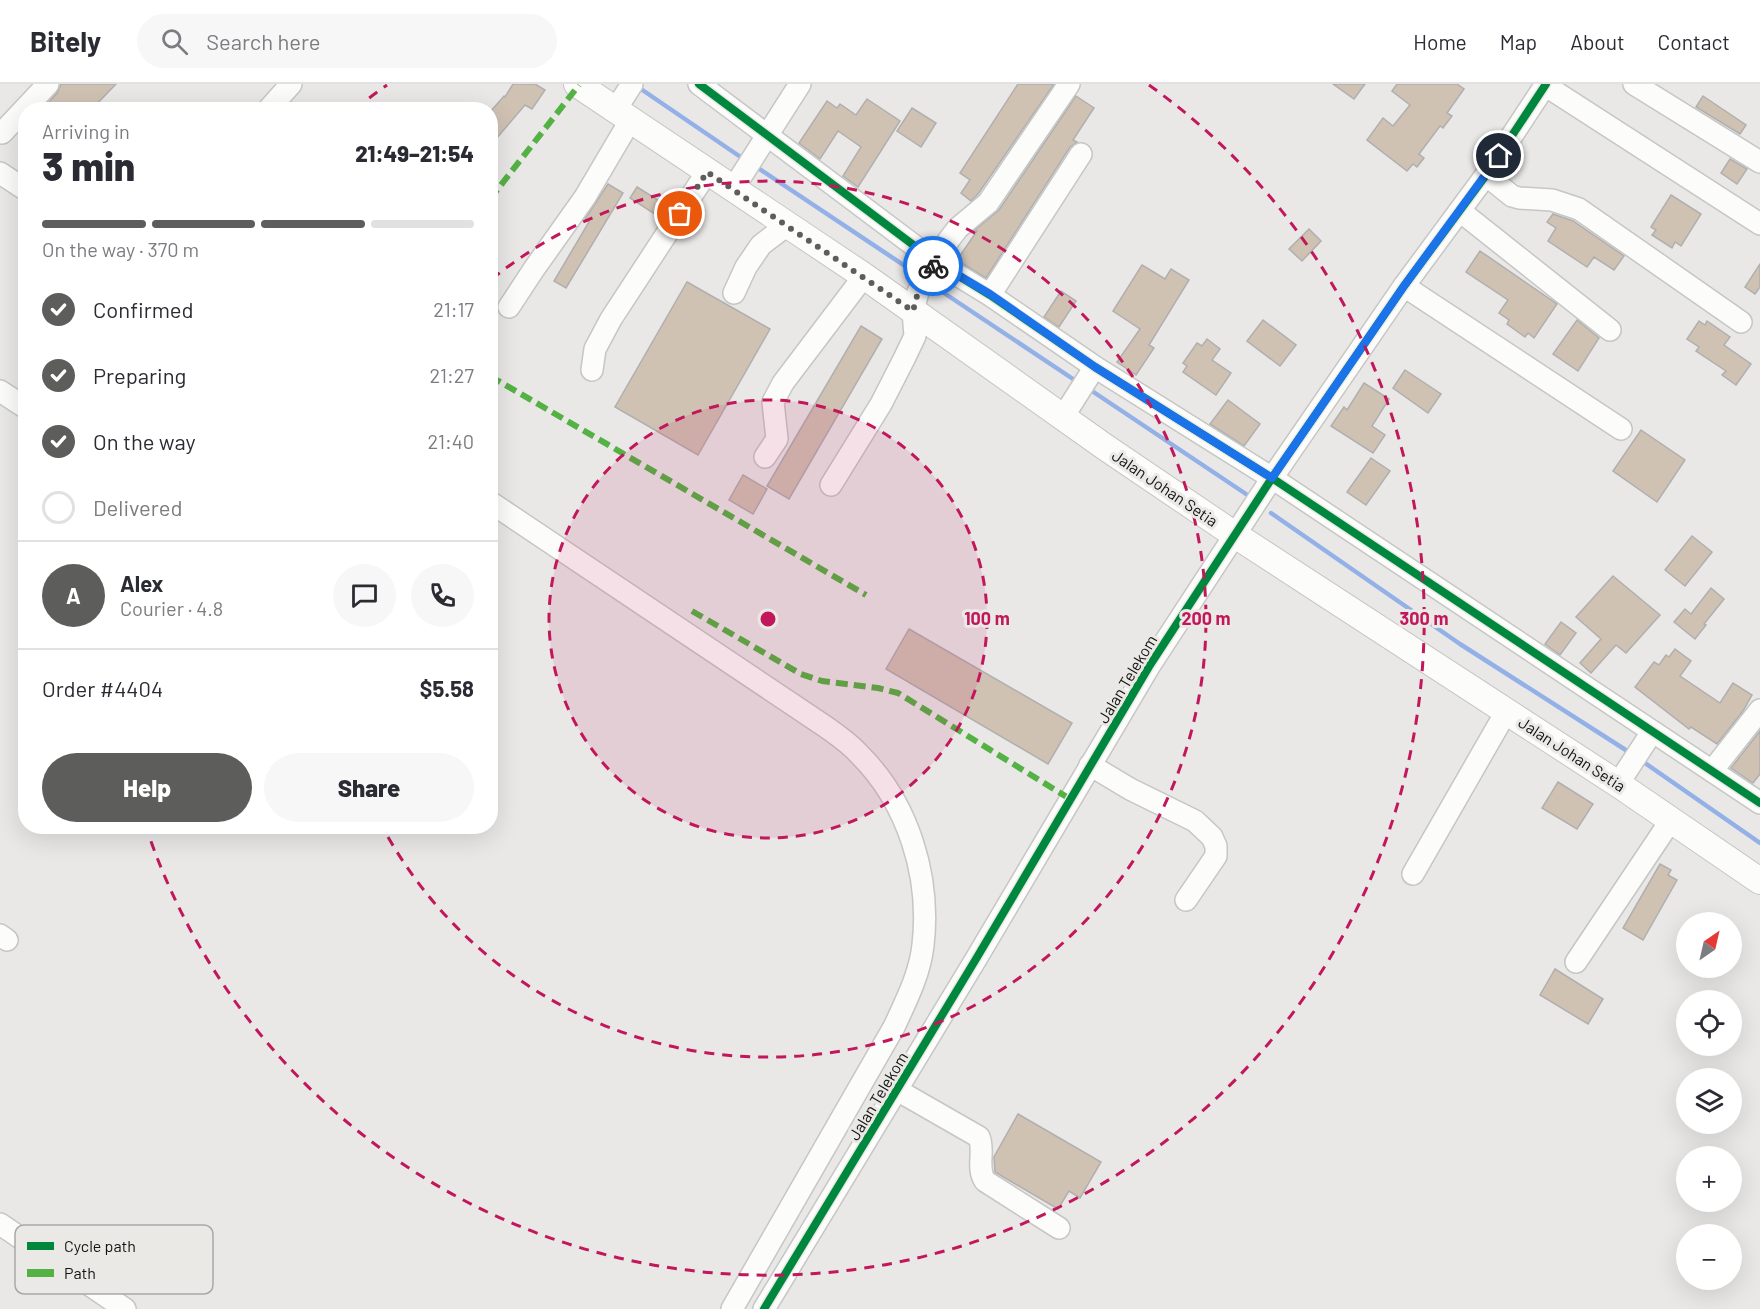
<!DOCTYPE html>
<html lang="en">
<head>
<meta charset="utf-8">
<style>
  body { margin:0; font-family:Barlow,sans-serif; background:#f7f7f7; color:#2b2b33; height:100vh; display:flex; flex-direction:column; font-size:22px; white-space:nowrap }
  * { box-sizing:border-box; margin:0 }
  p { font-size:20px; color:#7c7c81 }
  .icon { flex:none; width:33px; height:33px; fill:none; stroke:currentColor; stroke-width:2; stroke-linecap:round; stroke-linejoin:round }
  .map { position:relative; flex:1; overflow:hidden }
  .details { position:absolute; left:18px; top:18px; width:480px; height:732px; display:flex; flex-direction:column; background:#fff; border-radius:24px; box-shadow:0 6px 24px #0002 }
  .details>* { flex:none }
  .needle { width:39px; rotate:34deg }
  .buttons { position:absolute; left:1676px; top:828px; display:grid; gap:12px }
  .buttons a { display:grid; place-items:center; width:66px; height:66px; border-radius:50%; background:#fff; box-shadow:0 6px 24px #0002; font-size:30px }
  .pin { position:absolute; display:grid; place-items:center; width:51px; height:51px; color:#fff; margin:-26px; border:3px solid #fff; border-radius:50%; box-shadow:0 2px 6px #0007 }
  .courier { position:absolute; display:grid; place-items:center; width:60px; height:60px; margin:-30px; border:4px solid #1a73e8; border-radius:50%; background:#fff; color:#222; box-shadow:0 2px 8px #0007 }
  .overview em { font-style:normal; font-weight:800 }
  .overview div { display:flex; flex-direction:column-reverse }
  .overview { display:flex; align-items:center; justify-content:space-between; height:102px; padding:0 24px }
  h1 { font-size:39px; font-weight:800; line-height:45px }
  .bar { display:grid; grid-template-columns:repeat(4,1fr); gap:9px 6px; align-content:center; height:72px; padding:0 24px }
  .bar i { height:8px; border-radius:4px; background:#e1e1e2 }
  .bar .current { background:#5d5d5c }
  .bar p { grid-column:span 4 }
  .line { display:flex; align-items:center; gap:15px; padding:0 24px; border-top:2px solid #e1e1e2 }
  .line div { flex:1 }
  .round { display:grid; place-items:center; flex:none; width:63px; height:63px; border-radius:32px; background:#f7f7f7 }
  ol { padding:0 24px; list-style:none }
  li { display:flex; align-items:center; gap:18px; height:66px }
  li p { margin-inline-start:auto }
  li .icon { padding:6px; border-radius:50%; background:#5d5d5c; color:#fff; stroke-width:4 }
  li:last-child { color:#7c7c81 }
  li i { width:33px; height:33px; border:3px solid #e1e1e2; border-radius:50% }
  .action { display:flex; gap:12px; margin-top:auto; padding:12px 24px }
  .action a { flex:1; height:69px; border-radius:36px; background:#5d5d5c; color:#fff; font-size:24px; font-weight:800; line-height:69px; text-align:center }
  .action a+a { background:#f7f7f7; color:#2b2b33 }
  header { display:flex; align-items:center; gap:36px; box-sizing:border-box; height:84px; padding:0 30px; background:#fff; border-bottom:2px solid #e1e1e2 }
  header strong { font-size:28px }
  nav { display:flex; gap:33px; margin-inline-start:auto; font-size:21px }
  .search { width:420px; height:54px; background:#f7f7f7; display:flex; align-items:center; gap:15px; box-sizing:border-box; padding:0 21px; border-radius:33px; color:#7c7c81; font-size:22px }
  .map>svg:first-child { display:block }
</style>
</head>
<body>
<header>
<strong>Bitely</strong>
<div class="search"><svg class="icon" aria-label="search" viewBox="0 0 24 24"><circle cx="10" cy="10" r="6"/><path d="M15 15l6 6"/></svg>Search here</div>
<nav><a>Home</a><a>Map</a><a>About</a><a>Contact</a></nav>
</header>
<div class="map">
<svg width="1760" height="1225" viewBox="0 0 1760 1225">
  <rect width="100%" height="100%" fill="#e9e8e7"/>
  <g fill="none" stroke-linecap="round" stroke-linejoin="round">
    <g stroke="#94b1e7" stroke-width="4.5">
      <path d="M638,3l107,73"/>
      <path d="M755,82l165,110"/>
      <path d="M929,199l150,100"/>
      <path d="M1089,305l157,105"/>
      <path d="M1271,429l189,131 172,110"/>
      <path d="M1642,677l118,82"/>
    </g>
  </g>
  <g fill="#d0c2b3" stroke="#b0afaf" stroke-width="1.5">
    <path d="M61,0h55l-25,26h-49l15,-17z"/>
    <path d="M513,0h22l10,6 -13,19 -7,-4 -35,41v-34l14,-16 1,1z"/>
    <path d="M1018,0h36l-76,110 -7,7 -10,-8 9,-13 -10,-7z"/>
    <path d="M1333,0h32l-11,15z"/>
    <path d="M1397,0h60l7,5 -17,24 5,3 -9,12 -3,-2 -21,28 5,4 -7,9 -4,-3 -6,7 -40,-31 16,-22 10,8 17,-21 -18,-14z"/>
    <path d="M1076,12l18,12 -21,32 4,2 -7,5 -84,131 -29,-18 20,-29 -2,-1 24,-20z"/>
    <path d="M1703,12l43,29 -6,9 -44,-27z"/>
    <path d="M867,15l33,22 -42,66 -15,-11 18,-29 -23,-16 -18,28 -21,-16 28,-42 10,7 3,-4 16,11z"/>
    <path d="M912,24l24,15 -15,24 -24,-16z"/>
    <path d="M1730,75l17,10 -10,15 -16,-11z"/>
    <path d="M608,100l15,9 -57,95 -12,-7 35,-59 -4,-3z"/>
    <path d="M637,103l32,20 -8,11 -31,-20z"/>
    <path d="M1671,111l30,19 -20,32 -6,-4 -3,6 -20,-13 4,-5 -5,-3z"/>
    <path d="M1553,130l20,7 51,35 -10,14 -20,-13 -7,10 -39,-26 8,-13 -9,-6z"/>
    <path d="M1309,145l12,12 -19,20 -13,-12z"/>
    <path d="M1480,167l77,53 -23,34 -6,-5 -3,4 -18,-13 2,-4 -10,-7 9,-13 -42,-28z"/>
    <path d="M1760,180v23l-5,7 -10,-7z"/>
    <path d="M1142,181l23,14 6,-10 18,11 -40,65 5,3 -18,27 -19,-13 23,-33 -27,-18z"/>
    <path d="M687,198l83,47 -72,126 -83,-48z"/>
    <path d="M1061,207l15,10 -17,26 -15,-10z"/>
    <path d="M1263,236l33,25 -16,21 -33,-25z"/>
    <path d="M1577,236l22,18 -21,33 -25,-17z"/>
    <path d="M1699,237l6,4 2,-4 23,16 -6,8 27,19 -15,21 -14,-10 4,-4 -30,-20 3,-4 -12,-8z"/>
    <path d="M861,242l21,13 -93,160 -22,-13z"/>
    <path d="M1207,255l13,10 -8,11 19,13 -15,22 -33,-23 4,-6 -4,-3 14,-20 5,3z"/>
    <path d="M1405,286l36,24 -13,19 -35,-25z"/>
    <path d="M1364,299l25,16 -17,27 13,9 -12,18 -42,-27 13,-19 3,3z"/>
    <path d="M1228,316l32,24 -16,22 -34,-22z"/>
    <path d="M1641,346l44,30 -28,42 -44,-31z"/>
    <path d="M1371,374l19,13 -24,34 -19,-13z"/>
    <path d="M743,391l24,14 -14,25 -24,-14z"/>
    <path d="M1692,452l20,16 -27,34 -20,-16z"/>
    <path d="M1613,492l47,39 -34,38 -10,-8 -25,28 -11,-10 21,-24 -25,-22z"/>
    <path d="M1711,504l13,11 -20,25 2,1 -11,14 -21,-17 11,-13 6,5z"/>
    <path d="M1561,538l15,11 -16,22 -15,-11z"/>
    <path d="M909,545l163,94 -24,41 -162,-95z"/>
    <path d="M1675,565l16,12 -11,15 40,27 13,-20 19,12 -9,16 -26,33 -26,-17 -2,2 -54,-42 19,-25 5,3 7,-10 3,2z"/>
    <path d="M1760,647v43l-7,9 -22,-15z"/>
    <path d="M1558,698l35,22 -16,25 -35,-21z"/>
    <path d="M1660,780l11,6 -3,5 9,5 -34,60 -20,-12z"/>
    <path d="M1555,885l48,30 -15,25 -48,-29z"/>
    <path d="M1018,1030l83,48 -21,36 -11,-7 -11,18 -63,-37 -1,-15z"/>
  </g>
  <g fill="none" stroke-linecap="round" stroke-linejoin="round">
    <g stroke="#c6c6c5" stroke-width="24">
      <g id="minor">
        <path d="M699,0l237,178 54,33 105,72 177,111 488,325"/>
        <path d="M1634,0l126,78"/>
        <path d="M1546,2l214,138"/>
        <path d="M616,25l16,-25"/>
        <path d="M268,26l23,-26"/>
        <path d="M0,48l2,1 46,-49"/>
        <path d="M0,89l26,17"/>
        <path d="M1486,91l26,21 7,2 33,2 27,9 162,113"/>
        <path d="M733,105l67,-105"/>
        <path d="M1460,127l150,119"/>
        <path d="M1404,202l217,143"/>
        <path d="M734,209l12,-26 15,-22 25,-19"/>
        <path d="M990,211l91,-141"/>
        <path d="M509,223l25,-38 51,-72 46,-78"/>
        <path d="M592,286l3,-21 16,-30 96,-147"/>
        <path d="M0,307l26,17"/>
        <path d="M1063,333l26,-41"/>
        <path d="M765,373l12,-18 -4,-37 10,-19 81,-107"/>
        <path d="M831,401l50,-81 23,-45 11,-23 -2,-25 5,-19 30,-51 10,-13 30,-25 81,-119"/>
        <path d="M490,418l336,225c11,8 23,16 32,26 50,49 73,123 65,192 -3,29 -17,56 -29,82l-162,282"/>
        <path d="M1090,681l40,24 65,32 17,16 4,9v10l-30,44"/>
        <path d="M1712,687l48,-61"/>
        <path d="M1618,700l34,-52"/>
        <path d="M1413,790l93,-162"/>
        <path d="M0,851l7,5"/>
        <path d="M1576,878l95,-142"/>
        <path d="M897,1006l82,47c6,14 -3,31 6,44l74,47"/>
        <path d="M0,1140l125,85"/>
        <path d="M764,1225l212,-350 174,-294 122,-187 132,-192 82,-111 60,-91"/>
      </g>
    </g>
    <g stroke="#c6c6c5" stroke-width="28">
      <path id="major" d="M577,0l287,192 241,171 130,88 383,249 142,97"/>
    </g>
    <use href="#minor" stroke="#fcfcfb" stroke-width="21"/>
    <use href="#major" stroke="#fcfcfb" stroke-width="26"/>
    <g stroke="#54b144" stroke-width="6" stroke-dasharray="12 6" stroke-linecap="butt">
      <path d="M490,115l89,-114"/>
      <path d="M490,292l376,219"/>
      <path d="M692,527l109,63 21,7 56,7 20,5 172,106"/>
    </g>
    <g stroke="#eae9e6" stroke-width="11">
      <g id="cycleway">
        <path d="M699,0l237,178 54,33 105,72 177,111 488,325"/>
        <path d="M764,1225l212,-350 174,-294 122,-187 132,-192 82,-111 60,-91"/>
      </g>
    </g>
    <use href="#cycleway" stroke="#00873e" stroke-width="8"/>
  </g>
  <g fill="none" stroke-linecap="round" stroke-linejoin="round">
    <path stroke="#5d5d5c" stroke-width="6" stroke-dasharray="0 10.8" d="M680,130l27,-42 206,139 5,-19 15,-26"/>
    <path stroke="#1a73e8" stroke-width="8" d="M933,182l3,-4 54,32 105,73 177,111 132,-192 95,-130"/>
  </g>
  <circle cx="768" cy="535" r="219" fill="#c2185b" fill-opacity=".12"/>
  <g fill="none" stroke="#c2185b" stroke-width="3" stroke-dasharray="10 8">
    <circle cx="768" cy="535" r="219"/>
    <path d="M492 195A438 438 0 1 1 383 744"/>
    <path d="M355 25A656 656 0 0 1 387 1M1149 1A656 656 0 1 1 146 743"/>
  </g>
  <g text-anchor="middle" stroke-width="6" stroke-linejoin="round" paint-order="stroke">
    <g font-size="16" fill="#121211" stroke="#eae9e6">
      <text transform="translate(1165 404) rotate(34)" y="6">Jalan Johan Setia</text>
      <text transform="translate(1127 595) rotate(-59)" y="6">Jalan Telekom</text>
      <text transform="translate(1572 670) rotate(33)" y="6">Jalan Johan Setia</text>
      <text transform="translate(878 1012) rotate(-59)" y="6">Jalan Telekom</text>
    </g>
  </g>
  <rect x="15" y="1141" width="198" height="69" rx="9" fill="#eae9e6" stroke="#a9a8a6" stroke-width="1.5"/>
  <rect x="27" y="1158" width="27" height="8" fill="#00873e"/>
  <rect x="27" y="1185" width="27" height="8" fill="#54b144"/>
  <g font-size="16" fill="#121211">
    <text x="64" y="1168">Cycle path</text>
    <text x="64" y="1195">Path</text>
  </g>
  <circle cx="768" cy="535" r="9" fill="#c2185b" stroke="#eae9e6" stroke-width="3"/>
  <g font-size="18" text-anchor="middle" font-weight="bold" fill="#c2185b" stroke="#eae9e6" stroke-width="6" stroke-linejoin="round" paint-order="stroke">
    <text x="987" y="541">100 m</text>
    <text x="1206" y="541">200 m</text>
    <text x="1424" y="541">300 m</text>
  </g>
</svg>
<div class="buttons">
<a><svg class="needle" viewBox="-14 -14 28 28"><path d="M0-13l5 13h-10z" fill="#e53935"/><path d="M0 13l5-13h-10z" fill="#7c7c81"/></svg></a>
<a><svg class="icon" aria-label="locate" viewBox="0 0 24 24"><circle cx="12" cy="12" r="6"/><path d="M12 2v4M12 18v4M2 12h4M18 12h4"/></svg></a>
<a><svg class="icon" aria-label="layers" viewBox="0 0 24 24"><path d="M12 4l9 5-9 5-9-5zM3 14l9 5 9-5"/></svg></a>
<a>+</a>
<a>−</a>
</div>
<div class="pin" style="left:680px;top:130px;background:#ea580c"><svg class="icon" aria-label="bag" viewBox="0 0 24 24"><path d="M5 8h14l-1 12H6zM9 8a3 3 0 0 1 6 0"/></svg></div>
<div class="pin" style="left:1499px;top:72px;background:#1f2937"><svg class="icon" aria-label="home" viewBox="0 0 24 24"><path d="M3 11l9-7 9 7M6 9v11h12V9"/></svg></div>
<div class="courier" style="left:933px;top:182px"><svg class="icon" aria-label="bike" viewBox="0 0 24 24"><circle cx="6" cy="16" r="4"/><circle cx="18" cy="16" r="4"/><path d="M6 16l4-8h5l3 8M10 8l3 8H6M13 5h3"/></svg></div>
<section class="details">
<div class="overview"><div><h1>3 min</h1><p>Arriving in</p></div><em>21:49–21:54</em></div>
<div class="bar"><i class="current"></i><i class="current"></i><i class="current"></i><i></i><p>On the way · 370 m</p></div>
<ol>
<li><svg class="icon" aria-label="check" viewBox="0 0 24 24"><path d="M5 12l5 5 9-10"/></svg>Confirmed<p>21:17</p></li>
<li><svg class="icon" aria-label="check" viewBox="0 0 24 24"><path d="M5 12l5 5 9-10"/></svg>Preparing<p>21:27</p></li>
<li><svg class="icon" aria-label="check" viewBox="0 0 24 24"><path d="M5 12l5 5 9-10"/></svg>On the way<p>21:40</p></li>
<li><i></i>Delivered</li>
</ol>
<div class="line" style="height:108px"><b class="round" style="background:#5d5d5c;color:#fff">A</b><div><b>Alex</b><p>Courier · 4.8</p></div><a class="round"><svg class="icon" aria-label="chat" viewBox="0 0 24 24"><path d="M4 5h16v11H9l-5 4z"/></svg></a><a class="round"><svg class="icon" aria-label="phone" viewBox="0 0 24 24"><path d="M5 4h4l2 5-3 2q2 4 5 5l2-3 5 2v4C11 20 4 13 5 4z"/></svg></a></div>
<div class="line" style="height:78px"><div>Order #4404</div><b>$5.58</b></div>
<div class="action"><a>Help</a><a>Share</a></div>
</section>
</div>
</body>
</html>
